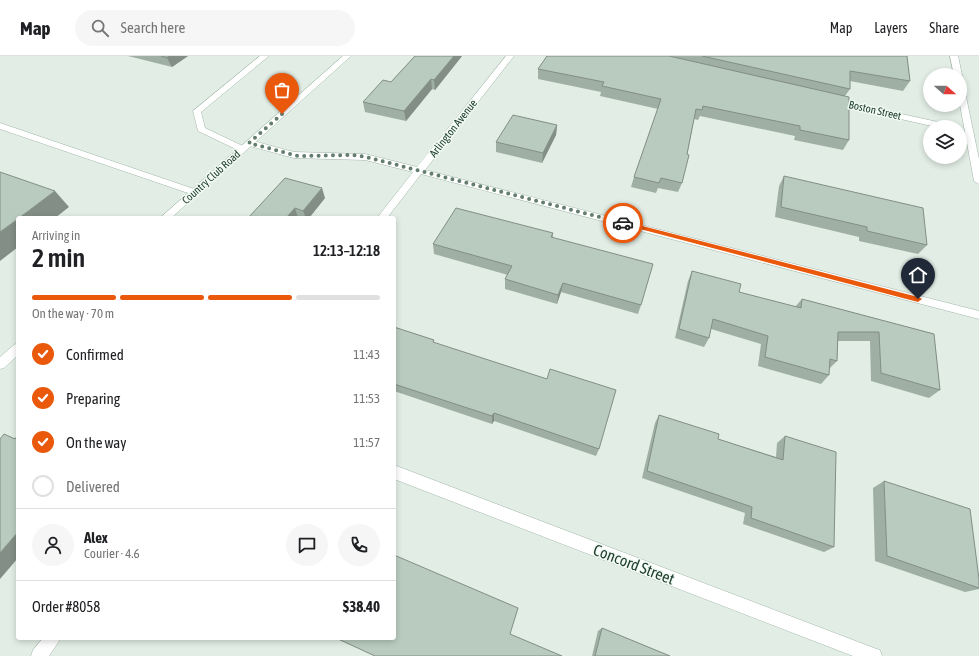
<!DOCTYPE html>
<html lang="en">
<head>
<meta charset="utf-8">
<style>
  body { margin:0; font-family:"Asap Condensed",sans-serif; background:#f6f6f6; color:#202124; height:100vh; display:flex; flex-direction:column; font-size:15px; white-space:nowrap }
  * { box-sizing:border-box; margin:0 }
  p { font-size:13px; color:#757577 }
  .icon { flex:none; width:22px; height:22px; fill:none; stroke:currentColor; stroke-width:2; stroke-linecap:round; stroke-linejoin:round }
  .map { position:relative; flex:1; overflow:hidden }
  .side { position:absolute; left:16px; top:160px; width:380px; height:424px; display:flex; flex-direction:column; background:#fff; border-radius:4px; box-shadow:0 2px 6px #0003 }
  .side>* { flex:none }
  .needle { width:26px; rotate:111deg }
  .controls { position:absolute; left:923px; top:12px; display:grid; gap:8px }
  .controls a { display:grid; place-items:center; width:44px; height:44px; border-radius:50%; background:#fff; box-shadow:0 2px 6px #0003; font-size:20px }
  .pin { position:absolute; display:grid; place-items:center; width:34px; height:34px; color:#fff; margin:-41px -17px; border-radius:50% 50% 50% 0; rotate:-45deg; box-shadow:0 0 4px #0007 }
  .pin .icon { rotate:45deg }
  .courier { position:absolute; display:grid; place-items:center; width:40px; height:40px; margin:-20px; border:3px solid #ea580c; border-radius:50%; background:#fff; color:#222; box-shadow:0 1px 5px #0007 }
  .headline em { font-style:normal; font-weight:600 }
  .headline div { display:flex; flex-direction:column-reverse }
  .headline { display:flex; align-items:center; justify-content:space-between; height:68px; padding:0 16px }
  h1 { font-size:26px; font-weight:600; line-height:30px }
  .bar { display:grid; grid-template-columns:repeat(4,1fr); gap:6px 4px; align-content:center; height:48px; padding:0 16px }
  .bar i { height:5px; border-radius:3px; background:#e0e0e0 }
  .bar .selected { background:#ea580c }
  .bar p { grid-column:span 4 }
  .line { display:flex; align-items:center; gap:10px; padding:0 16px; border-top:1px solid #e0e0e0 }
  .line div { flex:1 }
  .round { display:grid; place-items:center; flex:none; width:42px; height:42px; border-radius:21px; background:#f6f6f6 }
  ol { padding:0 16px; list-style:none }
  li { display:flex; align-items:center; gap:12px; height:44px }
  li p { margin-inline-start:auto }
  li .icon { padding:4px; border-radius:50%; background:#ea580c; color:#fff; stroke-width:4 }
  li:last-child { color:#757577 }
  li i { width:22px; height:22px; border:2px solid #e0e0e0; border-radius:50% }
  header { display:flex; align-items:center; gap:24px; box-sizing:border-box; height:56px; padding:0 20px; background:#fff; border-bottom:1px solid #e0e0e0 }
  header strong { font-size:19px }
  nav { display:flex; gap:22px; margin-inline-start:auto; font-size:14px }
  .search { width:280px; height:36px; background:#f6f6f6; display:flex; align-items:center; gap:10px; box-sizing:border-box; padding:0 14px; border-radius:22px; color:#757577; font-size:15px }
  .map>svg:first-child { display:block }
</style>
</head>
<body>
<header>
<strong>Map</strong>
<div class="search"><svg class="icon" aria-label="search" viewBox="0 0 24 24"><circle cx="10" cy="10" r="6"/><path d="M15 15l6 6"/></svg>Search here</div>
<nav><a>Map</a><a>Layers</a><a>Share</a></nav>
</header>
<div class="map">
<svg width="979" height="600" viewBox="0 0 979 600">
  <rect width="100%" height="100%" fill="#e1ede5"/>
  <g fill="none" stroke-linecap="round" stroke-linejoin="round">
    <g stroke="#a3b6ab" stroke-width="1">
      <g id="lane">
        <path d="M260,0h9l-68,56 4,16 40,19 1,2 -4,3 -44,-21 -5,-20z"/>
        <path d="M0,67l197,67 2,2 -5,3 -3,-1 -191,-65z"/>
      </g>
    </g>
    <g stroke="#a3b6ab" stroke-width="1">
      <g id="street">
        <path d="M506,0h8l-89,114 554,141v8l-558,-145 -34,44h-10l36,-46 -48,-12 -71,-2 -48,-13 -1,-2 4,-3 45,12 71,2 52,13z"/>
        <path d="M950,0h8l4,19 -1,2 -1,-2h-6z"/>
        <path d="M960,29l4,2 15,72v25l-5,-3 -14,-76z"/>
        <path d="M830,43h3l114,25 4,3h-15l-106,-24z"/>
        <path d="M394,409l480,183 6,2 2,6h-29l-459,-177z"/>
        <path d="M43,582h18l-12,18h-18l2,-6z"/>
      </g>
    </g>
    <g stroke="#a1bdac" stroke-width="1">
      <g id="secondary">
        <path d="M343,0h8l-180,162h-11z"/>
        <path d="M18,287v12l-14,13 -4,1v-12l14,-12z"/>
      </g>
    </g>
    <use href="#lane" fill="#fff" fill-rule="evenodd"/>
    <use href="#street" fill="#fff" fill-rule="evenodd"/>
    <use href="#secondary" fill="#fff" fill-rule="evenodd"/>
  </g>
  <g fill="#9fafa4">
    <path d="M128,0h60l-16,11z"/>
    <path d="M415,0h47l-27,34 -3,-1 -26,32 -41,-9 -2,-10 28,-20z"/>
    <path d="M547,0h360l3,25 -7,10 -53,-10v8l-5,7 4,44 -6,10 -49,-10 1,-4 -95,-20 -2,4 -4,-1 -12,64 -4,9 -20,-4 -2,5 -25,-6 3,-10 24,-68 -58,-13 1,-4 -63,-13v-10z"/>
    <path d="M557,69l-1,10 -14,28 -46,-11v-10z"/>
    <path d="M784,120l143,69 -9,9 -59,-13v-4l-84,-20 4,-31z"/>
    <path d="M325,142l-16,20h-61z"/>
    <path d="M553,177v4l88,68 -3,9 -77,-22 -4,12 -52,-15v-10l3,-4 -74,-21 -1,-10z"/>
    <path d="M692,215l47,21 56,15 7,-8 132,35 6,56 -11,8 -58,-17 -1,-40h-32l-1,20 -8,8v6l-8,9 -63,-18 3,-22 -50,-15 -2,9 -5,9 -29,-9 13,-57z"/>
    <path d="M394,271l40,13v3l165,106 -3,7 -102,-35 -2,3 -98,-33z"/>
    <path d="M659,359l59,24 58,18 1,-14 8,-7 49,111 -10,5 -81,-28 2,-11 -103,-35 13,-55z"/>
    <path d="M884,425l95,98v10l-14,3 -90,-31 -2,-73z"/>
    <path d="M602,572l68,28h-78l6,-25z"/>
  </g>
  <g fill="#828e86">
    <path d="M169,0h19l-16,11 -5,-9z"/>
    <path d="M454,0h8l-27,34 -1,-10z"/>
    <path d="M431,23l1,10 -26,32 -2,-10z"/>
    <path d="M557,69l-1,10 -14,28 1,-10z"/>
    <path d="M322,132l3,10 -16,20h-3l-3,-7z"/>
    <path d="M55,135l14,16 -14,11h-36z"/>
    <path d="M295,152l3,10h-12z"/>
    <path d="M18,163v28l-18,14v-29z"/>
    <path d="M563,227l-2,9 -4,12 1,-9z"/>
    <path d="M494,357v8l-2,3v-8z"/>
    <path d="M18,476v26l-18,21v-26z"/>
  </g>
  <g fill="#b9cbbf" stroke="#828e86">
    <path d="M161,0h8l-2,2z"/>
    <path d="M415,0h39l-20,24 -3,-1 -27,32 -41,-9 20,-22 8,2z"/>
    <path d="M547,0h122l180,41v43l-49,-10v-4l-97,-20 -1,4 -6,-1 -9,45 2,1 -7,28 -21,-5 -2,5 -25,-6 27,-78 -59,-13 2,-4 -66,-13z"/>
    <path d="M702,0h205l3,25 -60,-10v18z"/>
    <path d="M513,59l44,10 -14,28 -47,-11z"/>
    <path d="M0,116l55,19 -36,27h-1v1l-18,13z"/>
    <path d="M784,120l139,32 4,37 -60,-14v-4l-86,-20z"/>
    <path d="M285,122l37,10 -19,23 -8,-3 -9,10h-38z"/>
    <path d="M456,152l97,25 -2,4 102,27 -12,41 -78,-22 -5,12 -53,-16 7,-13 -79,-22z"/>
    <path d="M692,215l49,13 -2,8 62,16 1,-9 132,35 6,56 -59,-17 -2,-41h-41l-1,29 -7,-2 -1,16 -64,-18 3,-21 -55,-17 -4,19 -30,-9z"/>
    <path d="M394,271l40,13 -1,2 114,37 3,-10 66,21 -17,59 -105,-36 -2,3 -98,-32z"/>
    <path d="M659,359l60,19 -1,5 65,21 2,-24 51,16 -2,95 -83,-29 1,-11 -105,-36z"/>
    <path d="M4,378l11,5 3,-4v97l-18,21v-114z"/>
    <path d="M884,425l86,28 9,70v9l-92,-32z"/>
    <path d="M394,499l124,53 -8,26 52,22h-187l-39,-18h58z"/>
    <path d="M602,572l68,28h-75z"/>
  </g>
  <path fill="#ea580c" d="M623,165l295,76 4,2 -4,3 -297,-78v-2z"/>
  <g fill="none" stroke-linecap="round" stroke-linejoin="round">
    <path stroke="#637d6f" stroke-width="4" stroke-dasharray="0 7.2" d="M282,58l-33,29 49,13 55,-1 13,2 257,66"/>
  </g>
  <g text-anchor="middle" stroke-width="3" stroke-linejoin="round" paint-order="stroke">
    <g font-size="11" fill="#1f402f" stroke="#f2f9f4">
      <text transform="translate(875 54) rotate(13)" y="4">Boston Street</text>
      <text transform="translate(453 72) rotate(-52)" y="4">Arlington Avenue</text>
      <text transform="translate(211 121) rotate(-42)" y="4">Country Club Road</text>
    </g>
    <g font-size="16" fill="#1f402f" stroke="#f2f9f4">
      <text transform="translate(634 508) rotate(21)" y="6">Concord Street</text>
    </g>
  </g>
</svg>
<div class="controls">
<a><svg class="needle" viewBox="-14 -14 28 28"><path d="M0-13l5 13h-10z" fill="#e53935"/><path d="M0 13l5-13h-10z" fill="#757577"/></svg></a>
<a><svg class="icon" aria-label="layers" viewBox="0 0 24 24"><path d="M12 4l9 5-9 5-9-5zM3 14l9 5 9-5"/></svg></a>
</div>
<div class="pin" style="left:282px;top:58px;background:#ea580c"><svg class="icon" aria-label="bag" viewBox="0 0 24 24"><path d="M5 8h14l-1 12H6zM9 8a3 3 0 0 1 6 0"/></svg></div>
<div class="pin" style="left:918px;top:243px;background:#1f2937"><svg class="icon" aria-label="home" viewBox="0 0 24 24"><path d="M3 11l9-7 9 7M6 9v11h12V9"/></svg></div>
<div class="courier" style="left:623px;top:167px"><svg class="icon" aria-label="car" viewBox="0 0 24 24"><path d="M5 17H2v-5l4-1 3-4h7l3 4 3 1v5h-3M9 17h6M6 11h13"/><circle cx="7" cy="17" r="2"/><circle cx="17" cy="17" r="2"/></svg></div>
<section class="side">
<div class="headline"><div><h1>2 min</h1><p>Arriving in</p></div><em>12:13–12:18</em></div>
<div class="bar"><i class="selected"></i><i class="selected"></i><i class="selected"></i><i></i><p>On the way · 70 m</p></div>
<ol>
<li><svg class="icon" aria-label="check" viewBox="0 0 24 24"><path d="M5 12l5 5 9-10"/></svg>Confirmed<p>11:43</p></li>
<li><svg class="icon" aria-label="check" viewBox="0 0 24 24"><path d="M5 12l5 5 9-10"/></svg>Preparing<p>11:53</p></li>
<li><svg class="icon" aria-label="check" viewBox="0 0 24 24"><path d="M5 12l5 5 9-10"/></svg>On the way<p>11:57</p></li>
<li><i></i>Delivered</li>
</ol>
<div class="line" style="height:72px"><a class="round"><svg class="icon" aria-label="person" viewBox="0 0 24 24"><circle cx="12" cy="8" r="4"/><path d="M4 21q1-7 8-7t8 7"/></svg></a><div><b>Alex</b><p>Courier · 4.6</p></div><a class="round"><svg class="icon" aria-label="chat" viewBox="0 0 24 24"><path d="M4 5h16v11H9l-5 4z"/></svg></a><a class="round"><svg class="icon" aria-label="phone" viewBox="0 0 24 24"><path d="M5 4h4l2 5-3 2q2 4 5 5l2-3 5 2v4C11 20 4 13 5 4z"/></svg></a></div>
<div class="line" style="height:52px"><div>Order #8058</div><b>$38.40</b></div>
</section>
</div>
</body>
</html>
